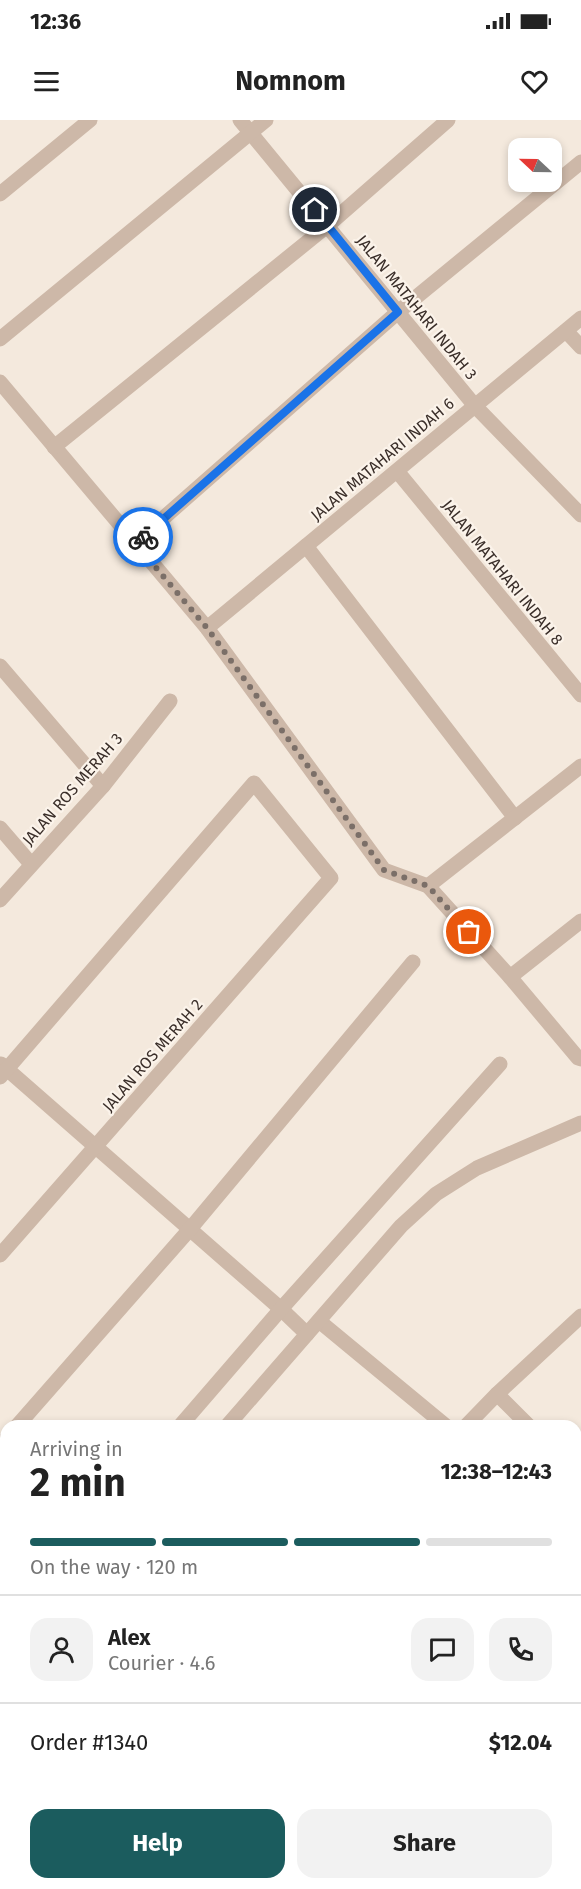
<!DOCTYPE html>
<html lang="en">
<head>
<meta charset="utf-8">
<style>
  body { margin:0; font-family:"Fira Sans",sans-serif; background:#f2f2f2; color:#222; height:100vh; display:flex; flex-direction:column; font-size:22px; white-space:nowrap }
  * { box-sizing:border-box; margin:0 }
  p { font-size:20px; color:#767676 }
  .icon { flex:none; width:33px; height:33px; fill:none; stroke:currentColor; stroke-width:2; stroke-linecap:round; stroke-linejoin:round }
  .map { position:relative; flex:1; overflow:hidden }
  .side { position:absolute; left:0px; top:1300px; width:582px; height:470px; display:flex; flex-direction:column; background:#fff; border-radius:18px 18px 0 0; box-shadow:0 3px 9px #0003 }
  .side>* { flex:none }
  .needle { width:39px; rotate:292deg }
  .buttons { position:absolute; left:508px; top:18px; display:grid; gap:12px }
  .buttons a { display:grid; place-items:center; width:54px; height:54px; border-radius:12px; background:#fff; box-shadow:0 3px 9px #0003; font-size:30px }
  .pin { position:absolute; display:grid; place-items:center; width:51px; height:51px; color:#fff; margin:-26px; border:3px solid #fff; border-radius:50%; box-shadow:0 2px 6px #0007 }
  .courier { position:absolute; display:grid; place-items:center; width:60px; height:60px; margin:-30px; border:4px solid #1a73e8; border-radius:50%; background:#fff; color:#222; box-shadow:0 2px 8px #0007 }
  .headline em { font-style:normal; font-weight:700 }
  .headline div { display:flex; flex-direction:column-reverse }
  .headline { display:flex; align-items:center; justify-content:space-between; height:102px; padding:0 30px }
  h1 { font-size:39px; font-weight:700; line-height:45px }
  .bar { display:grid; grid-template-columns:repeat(4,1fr); gap:9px 6px; align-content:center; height:72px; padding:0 30px }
  .bar i { height:8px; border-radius:4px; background:#e0e0e0 }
  .bar .selected { background:#1b5c5e }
  .bar p { grid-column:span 4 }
  .line { display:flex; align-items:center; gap:15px; padding:0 30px; border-top:2px solid #e0e0e0 }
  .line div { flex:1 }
  .round { display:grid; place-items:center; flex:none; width:63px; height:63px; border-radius:18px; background:#f2f2f2 }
  .primary-button { display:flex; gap:12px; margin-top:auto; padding:12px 30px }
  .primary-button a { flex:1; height:69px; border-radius:18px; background:#1b5c5e; color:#fff; font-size:24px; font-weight:700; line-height:69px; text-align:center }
  .primary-button a+a { background:#f2f2f2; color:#222 }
  .status { display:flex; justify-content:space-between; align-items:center; height:42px; padding:0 30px; background:#fff; direction:ltr }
  .status svg { height:16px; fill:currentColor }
  header { display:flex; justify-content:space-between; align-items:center; height:78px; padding:0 30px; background:#fff; font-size:27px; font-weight:700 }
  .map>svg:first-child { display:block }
</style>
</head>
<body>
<div class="status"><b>12:36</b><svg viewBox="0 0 49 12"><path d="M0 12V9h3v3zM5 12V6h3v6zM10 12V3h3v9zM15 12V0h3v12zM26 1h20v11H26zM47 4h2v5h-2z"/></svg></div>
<header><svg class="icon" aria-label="menu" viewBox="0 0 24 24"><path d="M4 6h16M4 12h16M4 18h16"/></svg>Nomnom<svg class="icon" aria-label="heart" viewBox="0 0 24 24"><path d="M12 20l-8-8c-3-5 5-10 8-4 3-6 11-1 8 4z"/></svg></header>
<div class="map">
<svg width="581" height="1769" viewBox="0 0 581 1769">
  <rect width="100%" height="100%" fill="#f4e9dd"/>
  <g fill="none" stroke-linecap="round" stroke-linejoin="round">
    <g stroke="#cdb8a8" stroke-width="15">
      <path d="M240,0l235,286 106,109"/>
      <path d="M0,74l90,-74"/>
      <path d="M566,211l15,16"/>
      <path d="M0,219l266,-219"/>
      <path d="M0,262l207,246 177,242 44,16 82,91 68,81 3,1"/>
      <path d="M54,327l273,-221 121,-106"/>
      <path d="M397,351l184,224"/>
      <path d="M135,423l263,-231 183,-150"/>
      <path d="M306,426l209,272"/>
      <path d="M207,508l374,-310"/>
      <path d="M0,546l103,120"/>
      <path d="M0,708l31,36"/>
      <path d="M428,766l153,-120"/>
      <path d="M0,780l103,-114 67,-85"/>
      <path d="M510,857l71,-56"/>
      <path d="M1,944l280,245 26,25"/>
      <path d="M0,957l254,-294 77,95 -331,377"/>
      <path d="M319,1201l127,105"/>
      <path d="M497,1274l32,32"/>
      <path d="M17,1306l173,-197 223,-267"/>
      <path d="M180,1306l101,-117 219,-245"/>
      <path d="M227,1306l174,-200 35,-32 41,-26 104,-45"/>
      <path d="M466,1306l31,-32 84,-78"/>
      <path d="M0,1326l6,-7"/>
      <path d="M576,1354l5,6"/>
      <path d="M576,1401l5,-5"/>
      <path d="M576,1423l5,5"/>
      <path d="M0,1516l6,-7"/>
      <path d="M576,1537l5,-6"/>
      <path d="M0,1573l6,-7"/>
      <path d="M576,1692l5,-6"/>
      <path d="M166,1764l6,5"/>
      <path d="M551,1764l6,5"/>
      <path d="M63,1769l5,-5"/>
      <path d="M210,1769l5,-5"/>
      <path d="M372,1769l4,-5"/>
      <path d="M509,1769l4,-5"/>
    </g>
  </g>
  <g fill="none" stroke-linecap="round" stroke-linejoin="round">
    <path stroke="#7b6f68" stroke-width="6" stroke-dasharray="0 10.8" d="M143,417l-8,6 72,85 177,242 44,16 41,46"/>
    <path stroke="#1a73e8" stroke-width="8" d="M143,417l255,-225 -83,-102"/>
  </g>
  <g text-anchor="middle" stroke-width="4.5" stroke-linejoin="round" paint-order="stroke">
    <g font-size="16" fill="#3a2e29" stroke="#fbf3ea">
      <text transform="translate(417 187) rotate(51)" y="6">JALAN MATAHARI INDAH 3</text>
      <text transform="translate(382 339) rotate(-40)" y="6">JALAN MATAHARI INDAH 6</text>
      <text transform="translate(503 452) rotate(51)" y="6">JALAN MATAHARI INDAH 8</text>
      <text transform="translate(72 669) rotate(-49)" y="6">JALAN ROS MERAH 3</text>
      <text transform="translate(152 935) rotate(-49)" y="6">JALAN ROS MERAH 2</text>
    </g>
  </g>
</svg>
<div class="buttons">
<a><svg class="needle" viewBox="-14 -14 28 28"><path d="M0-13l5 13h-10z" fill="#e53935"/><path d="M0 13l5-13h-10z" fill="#767676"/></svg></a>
</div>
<div class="pin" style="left:469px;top:812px;background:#ea580c"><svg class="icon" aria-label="bag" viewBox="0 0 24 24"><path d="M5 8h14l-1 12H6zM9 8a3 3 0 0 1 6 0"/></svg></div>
<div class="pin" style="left:315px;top:90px;background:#1f2937"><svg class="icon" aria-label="home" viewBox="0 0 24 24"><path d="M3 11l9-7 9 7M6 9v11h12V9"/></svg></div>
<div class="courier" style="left:143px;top:417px"><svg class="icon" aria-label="bike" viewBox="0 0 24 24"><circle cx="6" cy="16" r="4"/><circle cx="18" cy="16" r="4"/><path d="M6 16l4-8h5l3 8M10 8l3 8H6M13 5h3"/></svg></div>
<section class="side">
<div class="headline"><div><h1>2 min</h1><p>Arriving in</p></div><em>12:38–12:43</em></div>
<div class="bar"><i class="selected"></i><i class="selected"></i><i class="selected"></i><i></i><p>On the way · 120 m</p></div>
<div class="line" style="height:108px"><a class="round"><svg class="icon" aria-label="person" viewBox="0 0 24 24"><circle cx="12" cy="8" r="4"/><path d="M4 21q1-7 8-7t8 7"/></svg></a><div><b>Alex</b><p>Courier · 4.6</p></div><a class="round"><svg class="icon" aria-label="chat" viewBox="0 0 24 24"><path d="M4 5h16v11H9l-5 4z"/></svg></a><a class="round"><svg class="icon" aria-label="phone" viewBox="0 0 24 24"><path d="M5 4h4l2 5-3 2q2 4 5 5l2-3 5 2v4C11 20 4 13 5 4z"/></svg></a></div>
<div class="line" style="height:78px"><div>Order #1340</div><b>$12.04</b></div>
<div class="primary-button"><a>Help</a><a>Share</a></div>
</section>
</div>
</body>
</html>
